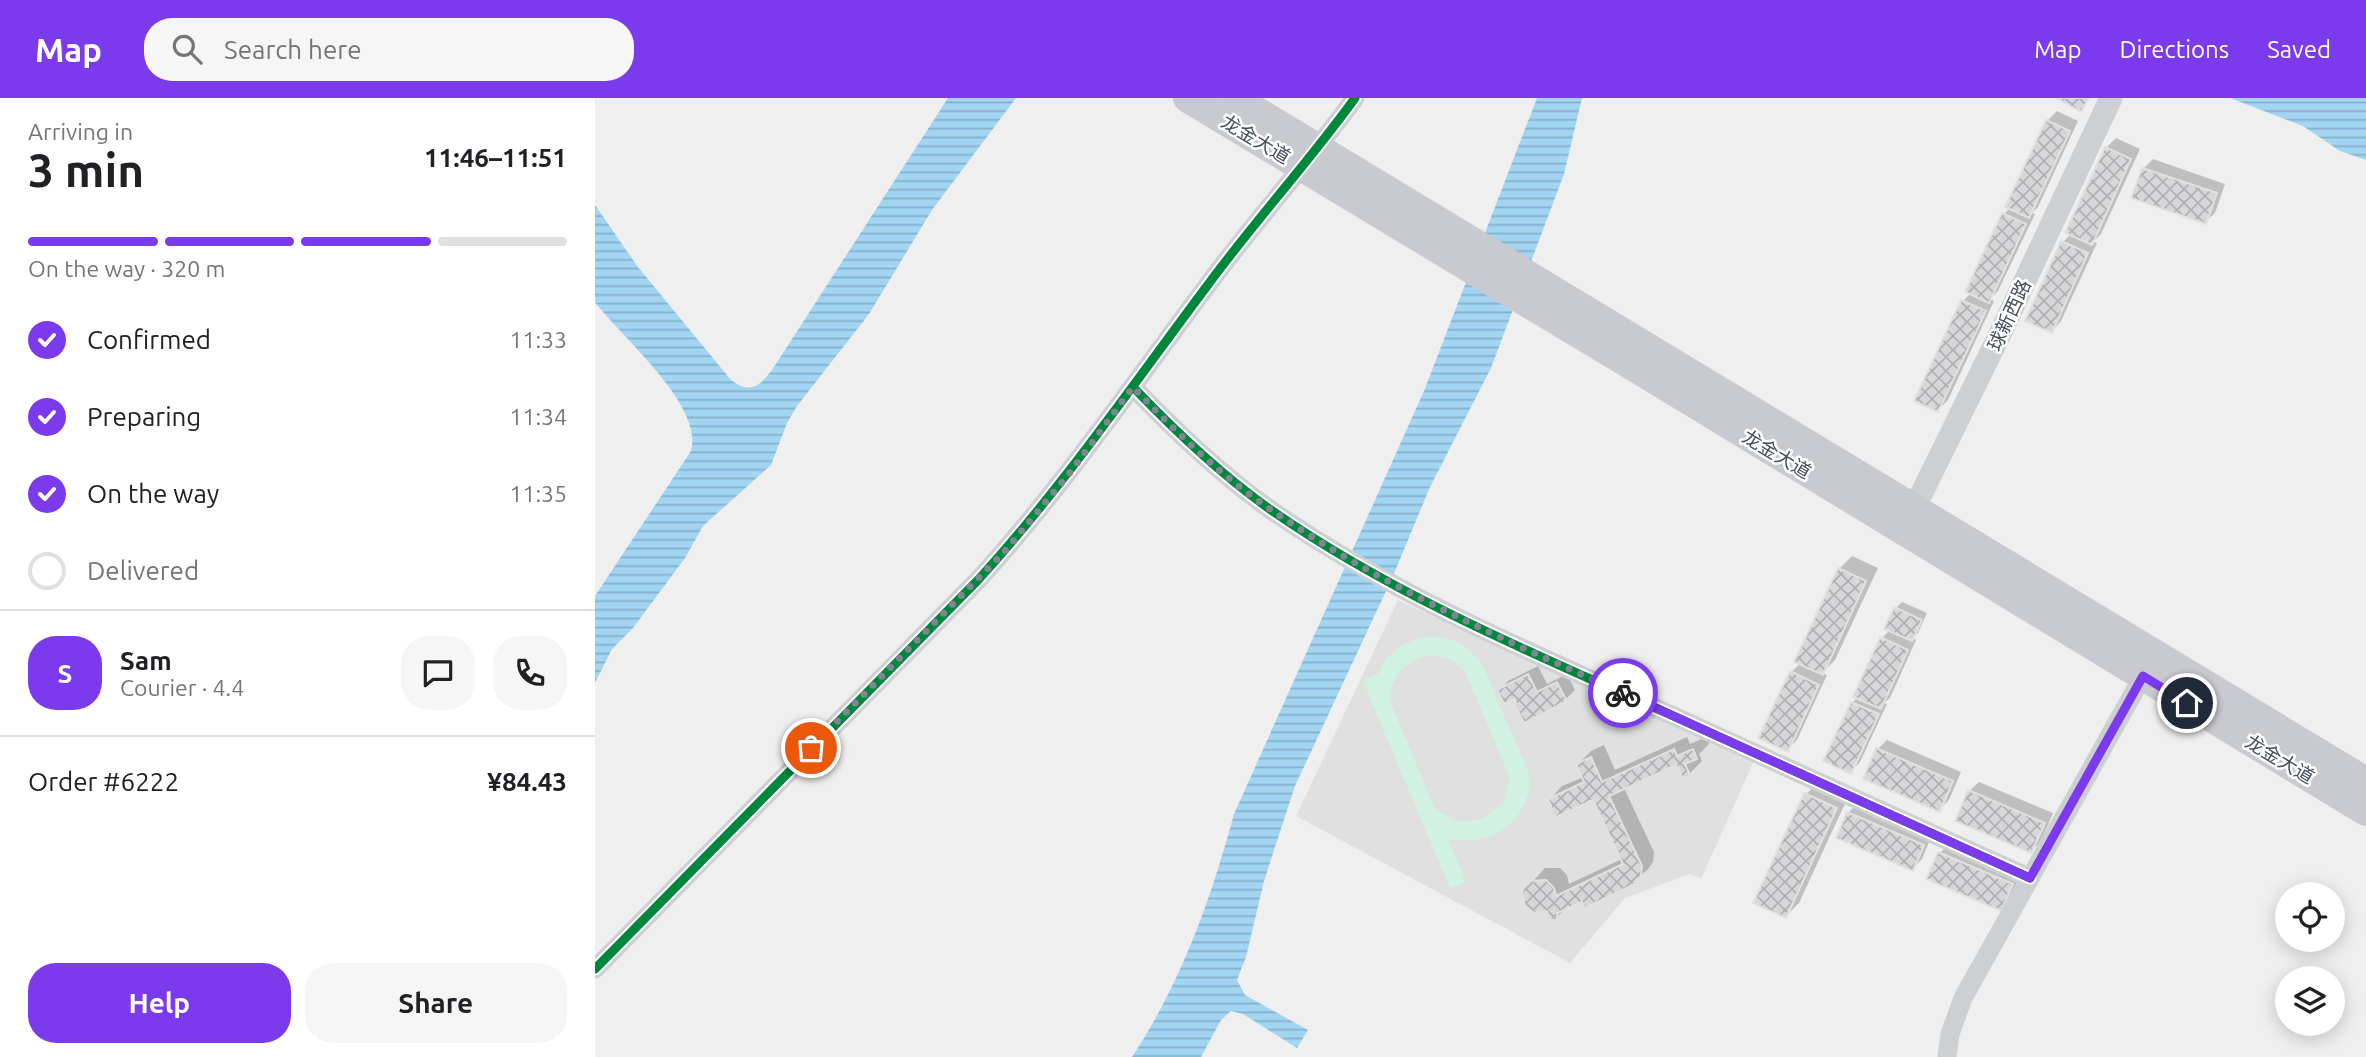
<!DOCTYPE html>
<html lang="en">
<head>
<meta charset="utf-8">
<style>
  body { margin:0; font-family:Ubuntu,"Noto Sans SC",sans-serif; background:#f6f6f6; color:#202124; height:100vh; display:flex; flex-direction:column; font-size:26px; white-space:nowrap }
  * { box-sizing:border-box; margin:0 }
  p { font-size:23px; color:#757577 }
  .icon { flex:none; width:38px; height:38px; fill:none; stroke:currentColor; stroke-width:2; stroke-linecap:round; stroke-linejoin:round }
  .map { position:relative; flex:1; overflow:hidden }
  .side { display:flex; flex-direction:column; background:#fff; width:595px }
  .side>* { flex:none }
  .buttons { position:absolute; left:1680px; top:784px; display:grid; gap:14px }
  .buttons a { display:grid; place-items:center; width:70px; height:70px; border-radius:50%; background:#fff; box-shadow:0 4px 18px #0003; font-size:35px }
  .pin { position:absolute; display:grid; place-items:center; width:60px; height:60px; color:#fff; margin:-30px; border:4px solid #fff; border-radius:50%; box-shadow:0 2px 7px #0007 }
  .courier { position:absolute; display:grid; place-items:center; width:70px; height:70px; margin:-35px; border:5px solid #7c3aed; border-radius:50%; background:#fff; color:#222; box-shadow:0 2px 9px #0007 }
  .headline em { font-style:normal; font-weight:600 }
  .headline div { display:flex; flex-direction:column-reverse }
  .headline { display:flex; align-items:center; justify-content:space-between; height:119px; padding:0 28px }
  h1 { font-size:46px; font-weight:600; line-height:52px }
  .bar { display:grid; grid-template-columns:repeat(4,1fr); gap:10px 7px; align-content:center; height:84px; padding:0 28px }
  .bar i { height:9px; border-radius:5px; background:#e0e0e0 }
  .bar .selected { background:#7c3aed }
  .bar p { grid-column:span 4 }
  .line { display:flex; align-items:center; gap:18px; padding:0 28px; border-top:2px solid #e0e0e0 }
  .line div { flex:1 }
  .round { display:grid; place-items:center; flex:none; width:74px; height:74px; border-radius:28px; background:#f6f6f6 }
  ol { padding:0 28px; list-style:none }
  li { display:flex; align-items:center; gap:21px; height:77px }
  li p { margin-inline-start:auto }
  li .icon { padding:7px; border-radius:50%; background:#7c3aed; color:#fff; stroke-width:4 }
  li:last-child { color:#757577 }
  li i { width:38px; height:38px; border:4px solid #e0e0e0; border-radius:50% }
  .primary-button { display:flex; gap:14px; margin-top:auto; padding:14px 28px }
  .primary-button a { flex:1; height:80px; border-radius:28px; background:#7c3aed; color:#fff; font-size:28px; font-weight:600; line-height:80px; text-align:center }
  .primary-button a+a { background:#f6f6f6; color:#202124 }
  header { display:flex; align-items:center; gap:42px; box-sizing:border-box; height:98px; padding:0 35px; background:#7c3aed; color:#fff }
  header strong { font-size:33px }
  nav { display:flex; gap:38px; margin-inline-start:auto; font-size:24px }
  .search { width:490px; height:63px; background:#f6f6f6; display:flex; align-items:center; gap:18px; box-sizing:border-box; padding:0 24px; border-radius:28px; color:#757577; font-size:26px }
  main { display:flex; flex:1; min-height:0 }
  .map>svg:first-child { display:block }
</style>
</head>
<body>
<header>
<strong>Map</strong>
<div class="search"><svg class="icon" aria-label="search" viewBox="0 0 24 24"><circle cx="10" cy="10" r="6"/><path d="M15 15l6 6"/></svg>Search here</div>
<nav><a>Map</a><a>Directions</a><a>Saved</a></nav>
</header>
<main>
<section class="side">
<div class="headline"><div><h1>3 min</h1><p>Arriving in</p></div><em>11:46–11:51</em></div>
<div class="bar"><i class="selected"></i><i class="selected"></i><i class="selected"></i><i></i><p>On the way · 320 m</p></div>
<ol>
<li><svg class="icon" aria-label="check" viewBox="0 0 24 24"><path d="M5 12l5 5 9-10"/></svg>Confirmed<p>11:33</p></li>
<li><svg class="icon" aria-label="check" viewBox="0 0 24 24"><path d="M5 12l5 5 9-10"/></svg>Preparing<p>11:34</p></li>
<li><svg class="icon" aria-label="check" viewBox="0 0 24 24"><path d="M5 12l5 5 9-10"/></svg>On the way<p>11:35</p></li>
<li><i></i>Delivered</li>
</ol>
<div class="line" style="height:126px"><b class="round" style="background:#7c3aed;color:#fff">S</b><div><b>Sam</b><p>Courier · 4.4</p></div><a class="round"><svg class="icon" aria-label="chat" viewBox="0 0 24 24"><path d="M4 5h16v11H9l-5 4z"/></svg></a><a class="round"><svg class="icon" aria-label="phone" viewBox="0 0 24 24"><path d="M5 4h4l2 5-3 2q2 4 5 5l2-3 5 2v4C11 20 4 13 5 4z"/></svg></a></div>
<div class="line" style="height:91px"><div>Order #6222</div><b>¥84.43</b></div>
<div class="primary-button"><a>Help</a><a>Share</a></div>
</section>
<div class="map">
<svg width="1771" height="959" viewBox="0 0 1771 959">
  <defs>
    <pattern id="water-rules" width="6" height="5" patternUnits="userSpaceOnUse" patternTransform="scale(1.75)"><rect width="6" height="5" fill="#a2d5f2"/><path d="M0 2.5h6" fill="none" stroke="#86afc7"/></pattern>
    <pattern id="building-cross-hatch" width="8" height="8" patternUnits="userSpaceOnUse" patternTransform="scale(1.75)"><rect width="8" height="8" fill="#d7d7d9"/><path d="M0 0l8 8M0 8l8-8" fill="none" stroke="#b0b1b3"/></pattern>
  </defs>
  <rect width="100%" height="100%" fill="#f0efef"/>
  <path fill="#e1e0e1" d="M803,502l355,163 -52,116 -11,-5 -65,24 -55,65 -274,-147z"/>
  <path fill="#d1f1e2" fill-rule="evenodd" d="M834,539c15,0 29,3 40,13 18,15 24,42 33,62 7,17 24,50 27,65 2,8 -2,19 -5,27 -13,31 -45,40 -76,35l18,43 -16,6 -87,-207 15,-7 9,-16 14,-12 17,-8zM836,557l19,4 15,12 45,107 -7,25 -19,16 -26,3 -23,-13 -45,-107c0,-26 16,-43 41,-47z"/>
  <g fill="url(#water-rules)">
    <path d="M353,0h68l-84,112 -63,104 -72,92 -10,17 -16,42 -68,61 -18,32 -52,70 -21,21 -17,34v-87l96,-145c13,-46 -70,-114 -96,-149v-97l43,62 93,113c19,14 28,7 41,-10z"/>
    <path d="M942,0h45l-18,76 -73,194 -61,119 -37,89 -98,210 -31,95 -18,76 -9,23 8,15 63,35 -11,18 -54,-34 -12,-3 -10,9 -20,37h-69c49,-74 79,-158 102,-243l190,-423z"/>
    <path d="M1635,0h136v62l-26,-9 -37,-25z"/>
  </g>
  <g fill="#0003">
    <path d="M1462,13l21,10 -40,86 -6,6 3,1 -37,77 -8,8 4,2 -46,99 -10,10 -21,-10 46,-99 8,-8 -3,-2 36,-77 6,-6 37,-87z"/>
    <path d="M1521,40l24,11 -39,85 -8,8 4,1 -36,78 -9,10 11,-89 8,-8 35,-86z"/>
    <path d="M1558,61l72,25 -10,29 -10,9 -72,-25 11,-29z"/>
    <path d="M1257,458l26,12 -43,92 -13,13 5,2 -30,65 -10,10 4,-78 10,-9 38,-94z"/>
    <path d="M1307,504l25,11 -9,20 -6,5 4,2 -26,58 -6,5 3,1 -27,58 -9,9 1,-68 6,-6 24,-59 8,-8 6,-22z"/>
    <path d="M943,568l9,18 20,-10 8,16 -9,9 -51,-3 -16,-5 9,-10z"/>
    <path d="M1092,639l3,7 16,-7 3,7 -10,10 3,7 -13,13 -12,-11 -53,25 30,64 -1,10 -5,7 -14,13 -51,17 -17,9 -11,11 -8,-10 -22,-19 20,-22h15l7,7 2,9 53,-25 -28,-61 -40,11 -4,-10 12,-13 22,-9 -6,-13 13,-13 13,-6 11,25z"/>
    <path d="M1292,642l74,32 -12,28 -10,10 -61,-61z"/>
    <path d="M1224,684l30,13 -50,108 -13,13 20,-122z"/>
    <path d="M1384,684l74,31 -12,29 -10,9 -62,-60z"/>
    <path d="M1263,705l74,32 -10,24 -10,10 -64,-56z"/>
    <path d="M1354,746l72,30 -10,25 -10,10 -61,-56z"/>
  </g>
  <g fill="url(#building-cross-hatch)" stroke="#e1e1e2" stroke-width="2">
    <path d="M1462,0h32l-8,14z"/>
    <path d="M1451,22l24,11 -41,87 -24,-11z"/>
    <path d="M1510,49l26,12 -39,86 -27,-12z"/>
    <path d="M1547,70l75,25 -11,31 -75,-26z"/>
    <path d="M1407,115l24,11 -37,79 -24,-11z"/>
    <path d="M1466,143l27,12 -36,80 -27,-12z"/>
    <path d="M1366,202l25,11 -48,101 -24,-11z"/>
    <path d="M1243,470l28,13 -43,94 -29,-13z"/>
    <path d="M1299,509l28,13 -10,21 -28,-12z"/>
    <path d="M1285,539l28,13 -27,59 -28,-12z"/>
    <path d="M1195,573l29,14 -31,67 -30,-14z"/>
    <path d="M933,576l9,18 20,-10 10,19 -43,22 -10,-19 2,-1 -2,-4 -10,5 -7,-14z"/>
    <path d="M1256,604l28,12 -28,60 -28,-13z"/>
    <path d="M1281,650l77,33 -13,31 -77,-33z"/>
    <path d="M1079,651l3,7 16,-7 4,10 -12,5 5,11 -7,4 -7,-14 -67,31 33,70 -1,10 -6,8 -50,24 -3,-6 -25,11 1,5 -3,3 -5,-2 -3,-8 -12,2 -6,-3 -4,-4 -3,-12 1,-5 7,-8 16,-1 8,8 2,8 67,-32 -30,-64 -37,17 -6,-3 2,-5 -4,-10 36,-17 -8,-18 15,-7 11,25z"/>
    <path d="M1373,692l77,33 -14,30 -76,-32z"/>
    <path d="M1209,695l33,15 -51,110 -33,-15z"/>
    <path d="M1252,714l77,33 -11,26 -77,-33z"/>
    <path d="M1343,754l75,32 -12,27 -75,-32z"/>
  </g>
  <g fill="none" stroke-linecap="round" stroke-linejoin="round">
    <g stroke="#cdd0d3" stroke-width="19">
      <path d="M538,289c43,45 87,87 138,123 122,85 263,144 398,204 121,54 241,109 361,164"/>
      <path d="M0,871l383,-389c84,-92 154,-194 229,-294 47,-64 101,-123 148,-188"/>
      <path d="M1352,959l3,-23 13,-36 180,-322"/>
    </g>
    <path stroke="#cdd0d3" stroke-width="23" d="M1313,423l92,-187 111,-236"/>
    <g stroke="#c8cad0" stroke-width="30">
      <path d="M593,0l442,266 736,447"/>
      <path d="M639,0l1132,684"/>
    </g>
    <g stroke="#fff" stroke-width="13">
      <g id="cycleway">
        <path d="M538,289c43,45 87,87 138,123 122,85 263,144 398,204 121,54 241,109 361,164"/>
        <path d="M0,871l383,-389c84,-92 154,-194 229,-294 47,-64 101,-123 148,-188"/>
      </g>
    </g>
    <use href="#cycleway" stroke="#00873e" stroke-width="9"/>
  </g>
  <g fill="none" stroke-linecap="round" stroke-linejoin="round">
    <path stroke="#808690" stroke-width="7" stroke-dasharray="0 12.6" d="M216,650l195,-198 66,-80 61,-83c43,45 88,89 140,124 108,75 230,128 350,182"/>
    <path stroke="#7c3aed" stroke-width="9" d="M1028,595l407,185 113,-202 44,27"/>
  </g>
  <g text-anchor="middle" stroke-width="5" stroke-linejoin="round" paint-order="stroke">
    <g font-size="19" fill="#444e5d" stroke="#fff">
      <text transform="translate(661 41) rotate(31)" y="7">龙金大道</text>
      <text transform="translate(1414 217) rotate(-65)" y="7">球新西路</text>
      <text transform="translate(1182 356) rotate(31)" y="7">龙金大道</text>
      <text transform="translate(1685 661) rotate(31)" y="7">龙金大道</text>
    </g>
  </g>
</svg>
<div class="buttons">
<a><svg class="icon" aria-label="locate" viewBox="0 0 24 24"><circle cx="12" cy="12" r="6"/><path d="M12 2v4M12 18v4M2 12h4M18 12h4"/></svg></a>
<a><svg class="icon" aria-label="layers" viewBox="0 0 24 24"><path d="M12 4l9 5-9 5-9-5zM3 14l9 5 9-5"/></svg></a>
</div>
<div class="pin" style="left:216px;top:650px;background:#ea580c"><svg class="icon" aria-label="bag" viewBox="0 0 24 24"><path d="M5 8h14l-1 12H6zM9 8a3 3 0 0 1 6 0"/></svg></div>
<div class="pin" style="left:1592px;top:605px;background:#1f2937"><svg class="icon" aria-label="home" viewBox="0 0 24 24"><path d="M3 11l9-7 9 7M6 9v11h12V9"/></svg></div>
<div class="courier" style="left:1028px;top:595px"><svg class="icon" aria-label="bike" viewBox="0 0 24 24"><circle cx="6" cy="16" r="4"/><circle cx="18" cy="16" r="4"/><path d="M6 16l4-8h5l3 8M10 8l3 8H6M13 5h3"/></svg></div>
</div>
</main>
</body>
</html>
